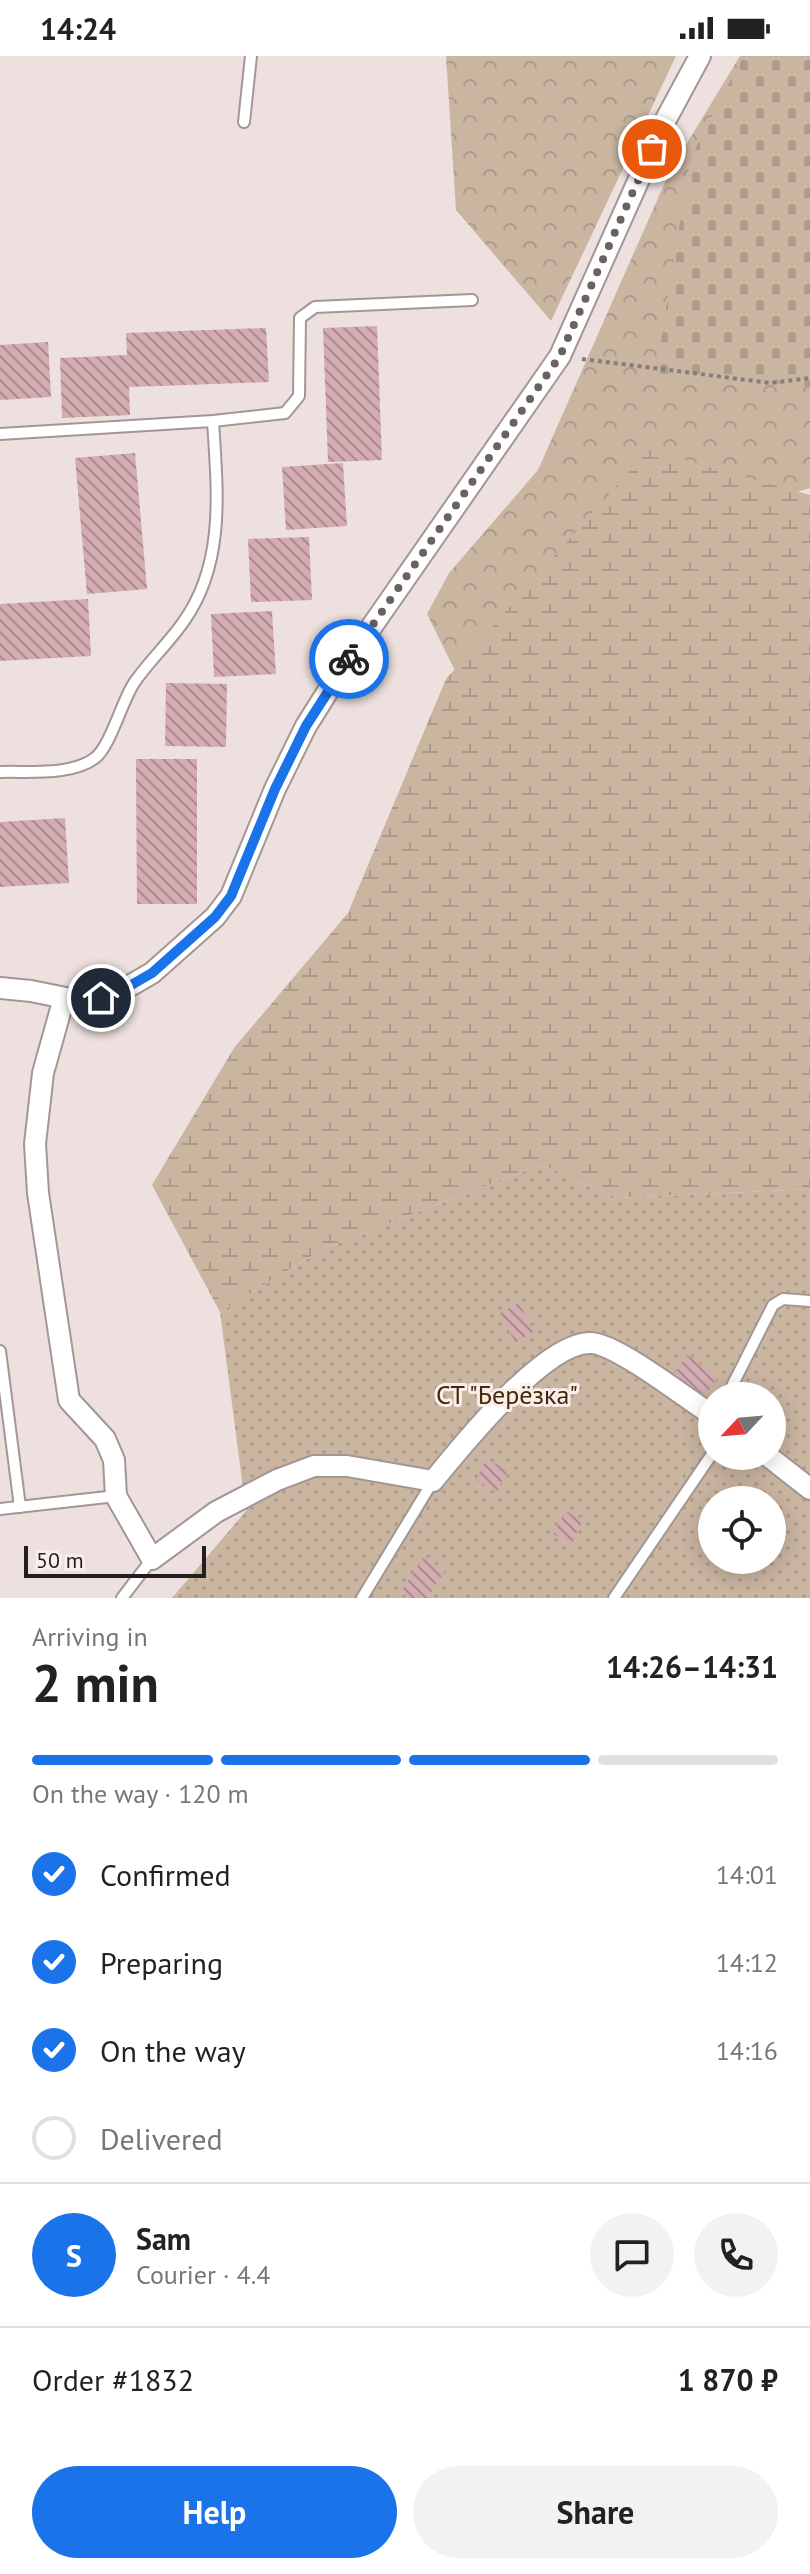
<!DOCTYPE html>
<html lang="en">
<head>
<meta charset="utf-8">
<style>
  body { margin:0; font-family:"PT Sans",sans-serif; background:#f2f2f2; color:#222; height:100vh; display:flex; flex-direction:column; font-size:30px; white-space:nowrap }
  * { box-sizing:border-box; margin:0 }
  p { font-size:26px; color:#767676 }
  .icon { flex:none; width:44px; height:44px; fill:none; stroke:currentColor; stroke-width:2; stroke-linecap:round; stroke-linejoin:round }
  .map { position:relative; height:1542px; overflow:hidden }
  .details { display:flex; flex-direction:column; background:#fff; flex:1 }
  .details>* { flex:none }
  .needle { width:52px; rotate:244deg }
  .fabs { position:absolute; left:698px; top:1326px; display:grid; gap:16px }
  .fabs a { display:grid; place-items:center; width:88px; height:88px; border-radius:50%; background:#fff; box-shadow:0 4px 20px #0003; font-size:40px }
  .scale { position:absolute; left:24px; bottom:20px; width:182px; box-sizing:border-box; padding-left:8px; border:4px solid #221e1d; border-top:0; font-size:22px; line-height:28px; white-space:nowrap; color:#221e1d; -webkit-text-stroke:6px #fbedeb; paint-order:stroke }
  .pin { position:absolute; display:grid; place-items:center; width:68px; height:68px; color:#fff; margin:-34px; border:4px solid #fff; border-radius:50%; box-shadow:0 2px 8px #0007 }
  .courier { position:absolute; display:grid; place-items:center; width:80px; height:80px; margin:-40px; border:6px solid #1a73e8; border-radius:50%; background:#fff; color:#222; box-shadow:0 2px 10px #0007 }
  .headline em { font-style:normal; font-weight:700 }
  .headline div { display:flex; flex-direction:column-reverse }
  .headline { display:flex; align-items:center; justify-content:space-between; height:136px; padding:0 32px }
  h1 { font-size:52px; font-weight:700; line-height:60px }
  .bar { display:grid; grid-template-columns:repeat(4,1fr); gap:12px 8px; align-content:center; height:96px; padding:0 32px }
  .bar i { height:10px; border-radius:6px; background:#e0e0e0 }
  .bar .selected { background:#1a73e8 }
  .bar p { grid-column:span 4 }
  .line { display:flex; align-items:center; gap:20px; padding:0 32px; border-top:2px solid #e0e0e0 }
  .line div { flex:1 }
  .round { display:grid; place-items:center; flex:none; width:84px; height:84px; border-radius:42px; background:#f2f2f2 }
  ol { padding:0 32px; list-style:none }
  li { display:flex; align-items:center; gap:24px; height:88px }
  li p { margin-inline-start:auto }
  li .icon { padding:8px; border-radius:50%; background:#1a73e8; color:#fff; stroke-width:4 }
  li:last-child { color:#767676 }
  li i { width:44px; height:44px; border:4px solid #e0e0e0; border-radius:50% }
  .cta { display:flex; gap:16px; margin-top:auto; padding:16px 32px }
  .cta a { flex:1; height:92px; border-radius:48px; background:#1a73e8; color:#fff; font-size:32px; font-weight:700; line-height:92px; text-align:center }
  .cta a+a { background:#f2f2f2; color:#222 }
  .status { display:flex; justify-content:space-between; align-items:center; height:56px; padding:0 40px; background:#fff; direction:ltr }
  .status svg { height:22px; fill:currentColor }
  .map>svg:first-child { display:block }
</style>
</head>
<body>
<div class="status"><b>14:24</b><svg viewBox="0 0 49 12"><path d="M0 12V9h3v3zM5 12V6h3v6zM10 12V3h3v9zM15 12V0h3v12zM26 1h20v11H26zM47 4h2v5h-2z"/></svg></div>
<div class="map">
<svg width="810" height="1542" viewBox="0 0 810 1542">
  <defs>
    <pattern id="forest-crowns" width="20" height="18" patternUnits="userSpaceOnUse" patternTransform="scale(2)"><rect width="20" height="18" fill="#cab5a1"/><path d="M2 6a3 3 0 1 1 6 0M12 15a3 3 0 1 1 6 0" fill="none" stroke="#ad9b8a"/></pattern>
    <pattern id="wetland-marsh" width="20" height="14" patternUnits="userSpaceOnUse" patternTransform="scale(2)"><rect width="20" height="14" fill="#cab5a1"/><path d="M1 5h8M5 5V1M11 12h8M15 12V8" fill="none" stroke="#ad9b8a"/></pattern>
    <pattern id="cemetery-stones" width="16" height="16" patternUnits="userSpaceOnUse" patternTransform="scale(2)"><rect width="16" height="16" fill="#cab5a1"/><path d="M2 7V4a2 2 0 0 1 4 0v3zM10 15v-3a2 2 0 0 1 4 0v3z" fill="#ad9b8a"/></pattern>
    <pattern id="garden-dots" width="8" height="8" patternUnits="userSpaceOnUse" patternTransform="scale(2)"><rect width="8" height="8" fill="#cab5a1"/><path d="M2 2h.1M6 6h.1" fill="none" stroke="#ad9b8a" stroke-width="1.8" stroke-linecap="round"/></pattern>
    <pattern id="building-back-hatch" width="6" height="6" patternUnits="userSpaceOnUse" patternTransform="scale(2)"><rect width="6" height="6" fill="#d3acb1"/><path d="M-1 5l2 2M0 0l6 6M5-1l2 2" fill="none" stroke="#ab8b8f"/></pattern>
  </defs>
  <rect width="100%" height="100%" fill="#ede0de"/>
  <g fill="url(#forest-crowns)">
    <path d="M446,0h230l-125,265 -95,-111z"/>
    <path d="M740,0h70v432l-13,4 -336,191 -34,-69 22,-41 89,-103 132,-299z"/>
  </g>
  <path fill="url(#wetland-marsh)" d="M648,394l162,45v694l-193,9 -77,-33 -217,84 -103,63 -68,-127 82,-137 114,-135 98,-234z"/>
  <path fill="url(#cemetery-stones)" d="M743,0h67v330l-154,-13 34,-214z"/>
  <path fill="url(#garden-dots)" fill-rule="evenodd" d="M540,1109l77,33 193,-9v409h-638l74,-87 -26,-199 103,-63zM712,1340h60v60h-60zM712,1444h60v60h-60z"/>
  <g fill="url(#building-back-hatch)">
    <path d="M377,270l5,134 -54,2 -5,-134z"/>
    <path d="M266,272l3,54 -140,5 1,28 -68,3 -2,-60 67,-3 -1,-22z"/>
    <path d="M48,286l3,55 -51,3v-55z"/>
    <path d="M135,397l12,136 -60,5 -12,-136z"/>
    <path d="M343,407l4,63 -61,4 -4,-63z"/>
    <path d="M309,481l3,63 -61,2 -3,-63z"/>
    <path d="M88,543l3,57 -91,5v-57z"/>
    <path d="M272,555l4,63 -62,3 -3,-63z"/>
    <path d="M166,627l61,1 -1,63 -61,-1z"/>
    <path d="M136,703h61v145h-60z"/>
    <path d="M65,762l4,65 -69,4v-65z"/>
    <path d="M519,1247l15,29 -19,10 -15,-29z"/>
    <path d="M687,1299l31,22 -14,18 -30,-21z"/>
    <path d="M486,1403l22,11 -11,21 -21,-11z"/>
    <path d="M566,1455l17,10 -13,23 -17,-10z"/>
    <path d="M424,1501l21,14 -18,27h-18l-9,-6z"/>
  </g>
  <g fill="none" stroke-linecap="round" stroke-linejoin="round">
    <g stroke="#a39795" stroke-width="14">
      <g id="lane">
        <path d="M244,66l7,-66"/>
        <path d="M0,378l213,-13 72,-8 14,-17 1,-78 15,-11 157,-7"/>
        <path d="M0,716c28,-1 72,4 95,-14 15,-11 27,-57 39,-75 15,-22 35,-40 50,-62 42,-59 33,-133 29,-200"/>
        <path d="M0,1295l20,156"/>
        <path d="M727,1340l46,-91 10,-6 27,2"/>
        <path d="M0,1453l116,-13"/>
        <path d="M122,1542l30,-39"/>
        <path d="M362,1542l71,-117"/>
        <path d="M614,1542l98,-144"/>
      </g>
    </g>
    <g stroke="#a39795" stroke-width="24">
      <g id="street">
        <path d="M0,932l31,3 54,11 16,-4 25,-10 26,-15 63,-56 16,-21 44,-107 31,-63 32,-51 222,-319 105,-235 35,-65"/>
        <path d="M64,942l-21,75 -8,71 3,49 31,207 36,39 9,21 2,36 36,63 64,-47 61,-32 37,-14h33l86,15c28,-34 112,-140 158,-138 26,1 96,56 121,72"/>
        <path d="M768,1400l42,33"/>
      </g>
    </g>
    <path stroke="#857c7b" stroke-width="4" stroke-dasharray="4 4" stroke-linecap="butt" d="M582,303l189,24 39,-5"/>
    <use href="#lane" stroke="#fff" stroke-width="10"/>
    <use href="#street" stroke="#fff" stroke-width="20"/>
  </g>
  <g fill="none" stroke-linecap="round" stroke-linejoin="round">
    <path stroke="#696261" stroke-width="8" stroke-dasharray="0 14.4" d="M349,603l211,-303 92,-207"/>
    <path stroke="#1a73e8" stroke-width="10" d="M101,942l25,-10 26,-15 63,-56 16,-21 44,-107 31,-63 43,-67"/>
  </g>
  <g text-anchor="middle" stroke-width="6" stroke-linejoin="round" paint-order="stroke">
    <g font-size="26" fill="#442708" stroke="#fbedeb">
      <text x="507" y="1348">СТ "Берёзка"</text>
    </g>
  </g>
</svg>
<div class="fabs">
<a><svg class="needle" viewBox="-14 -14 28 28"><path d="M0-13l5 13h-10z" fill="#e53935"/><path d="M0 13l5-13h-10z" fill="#767676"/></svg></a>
<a><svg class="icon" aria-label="locate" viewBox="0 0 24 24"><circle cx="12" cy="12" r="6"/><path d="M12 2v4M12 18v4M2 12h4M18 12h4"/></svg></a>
</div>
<div class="scale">50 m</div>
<div class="pin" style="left:652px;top:93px;background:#ea580c"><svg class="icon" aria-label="bag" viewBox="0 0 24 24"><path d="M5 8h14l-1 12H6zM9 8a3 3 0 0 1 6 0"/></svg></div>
<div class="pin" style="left:101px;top:942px;background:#1f2937"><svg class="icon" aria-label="home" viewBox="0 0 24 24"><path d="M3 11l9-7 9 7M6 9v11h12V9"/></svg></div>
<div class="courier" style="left:349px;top:603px"><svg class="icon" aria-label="bike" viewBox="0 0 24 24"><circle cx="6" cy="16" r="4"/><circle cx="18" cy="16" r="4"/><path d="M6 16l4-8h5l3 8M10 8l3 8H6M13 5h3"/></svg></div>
</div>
<section class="details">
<div class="headline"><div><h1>2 min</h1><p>Arriving in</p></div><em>14:26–14:31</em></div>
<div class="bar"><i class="selected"></i><i class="selected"></i><i class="selected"></i><i></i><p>On the way · 120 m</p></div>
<ol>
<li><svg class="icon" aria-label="check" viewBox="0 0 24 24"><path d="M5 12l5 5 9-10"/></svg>Confirmed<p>14:01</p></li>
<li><svg class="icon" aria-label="check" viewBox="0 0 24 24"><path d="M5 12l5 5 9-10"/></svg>Preparing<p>14:12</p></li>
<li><svg class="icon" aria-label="check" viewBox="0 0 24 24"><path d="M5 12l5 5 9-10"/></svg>On the way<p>14:16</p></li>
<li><i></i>Delivered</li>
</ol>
<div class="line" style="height:144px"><b class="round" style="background:#1a73e8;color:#fff">S</b><div><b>Sam</b><p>Courier · 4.4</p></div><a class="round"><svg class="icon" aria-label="chat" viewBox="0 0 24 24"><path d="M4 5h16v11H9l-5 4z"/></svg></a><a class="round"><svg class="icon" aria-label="phone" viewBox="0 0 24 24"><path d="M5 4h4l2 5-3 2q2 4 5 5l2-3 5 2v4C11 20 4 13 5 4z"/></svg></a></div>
<div class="line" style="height:104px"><div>Order #1832</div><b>1 870 ₽</b></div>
<div class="cta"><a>Help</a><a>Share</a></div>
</section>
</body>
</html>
